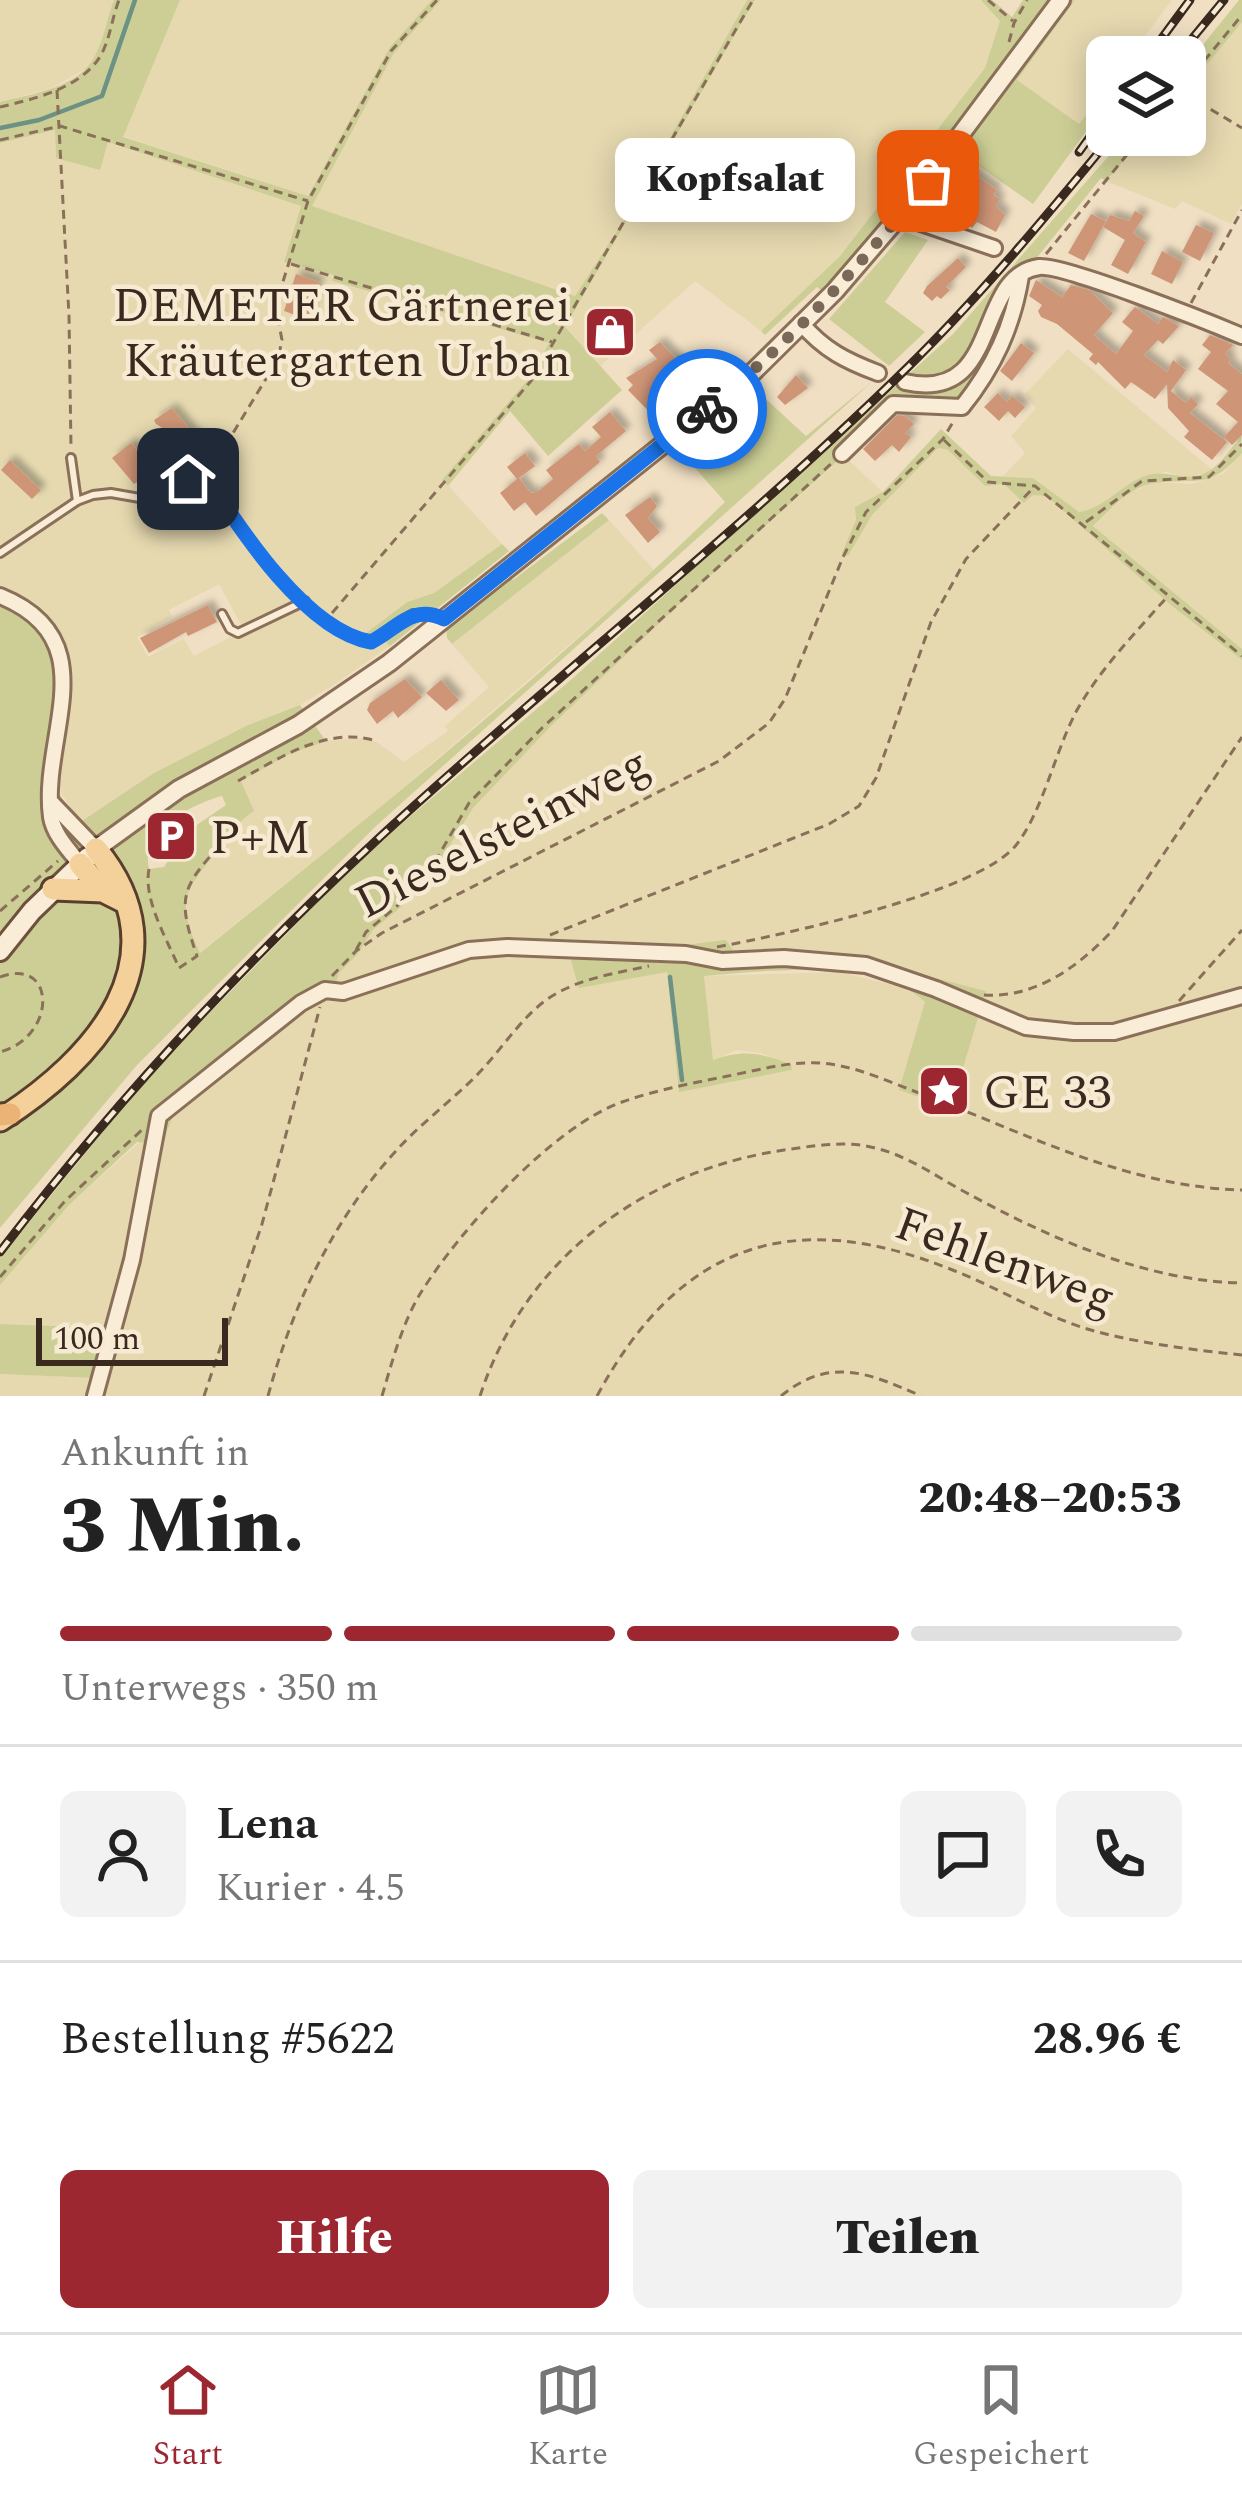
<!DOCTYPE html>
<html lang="de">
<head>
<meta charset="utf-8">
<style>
  body { margin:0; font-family:Spectral,serif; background:#f2f2f2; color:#222; height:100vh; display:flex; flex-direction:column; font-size:45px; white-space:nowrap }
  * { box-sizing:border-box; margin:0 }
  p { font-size:39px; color:#767676 }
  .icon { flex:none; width:66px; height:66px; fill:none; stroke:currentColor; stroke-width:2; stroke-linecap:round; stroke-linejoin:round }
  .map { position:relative; height:1396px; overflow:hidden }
  .details { display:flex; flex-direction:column; background:#fff; flex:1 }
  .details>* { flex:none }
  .buttons { position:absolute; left:1086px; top:36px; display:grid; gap:24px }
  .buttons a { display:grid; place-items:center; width:120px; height:120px; border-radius:18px; background:#fff; box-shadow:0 6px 30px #0003; font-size:60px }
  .scale { position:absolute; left:36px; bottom:30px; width:192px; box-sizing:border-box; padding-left:12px; border:6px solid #3a291e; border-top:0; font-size:33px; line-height:42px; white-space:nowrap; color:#3a291e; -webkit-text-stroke:9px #f7ead3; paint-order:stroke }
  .pin { position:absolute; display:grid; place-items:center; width:102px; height:102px; color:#fff; margin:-51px; border-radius:24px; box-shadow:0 6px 18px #0006 }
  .courier { position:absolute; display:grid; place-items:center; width:120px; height:120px; margin:-60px; border:9px solid #1a73e8; border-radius:50%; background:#fff; color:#222; box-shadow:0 3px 15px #0007 }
  .bubble { position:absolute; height:84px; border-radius:18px; background:#fff; box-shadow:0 6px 30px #0003; font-size:39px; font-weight:800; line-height:84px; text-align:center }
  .head em { font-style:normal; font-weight:800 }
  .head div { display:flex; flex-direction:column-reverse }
  .head { display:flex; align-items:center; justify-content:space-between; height:204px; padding:0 60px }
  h1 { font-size:78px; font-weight:800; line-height:90px }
  .bar { display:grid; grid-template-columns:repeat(4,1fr); gap:18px 12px; align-content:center; height:144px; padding:0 60px }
  .bar i { height:15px; border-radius:9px; background:#e0e0e0 }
  .bar .selected { background:#9c2731 }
  .bar p { grid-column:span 4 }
  .line { display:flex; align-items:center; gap:30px; padding:0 60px; border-top:3px solid #e0e0e0 }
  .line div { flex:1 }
  .round { display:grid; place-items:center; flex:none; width:126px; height:126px; border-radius:18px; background:#f2f2f2 }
  .cta { display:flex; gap:24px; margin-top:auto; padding:24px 60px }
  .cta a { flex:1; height:138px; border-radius:18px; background:#9c2731; color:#fff; font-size:48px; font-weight:800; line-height:138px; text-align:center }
  .cta a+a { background:#f2f2f2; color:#222 }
  .tabs { display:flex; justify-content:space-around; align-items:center; height:168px; border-top:3px solid #e0e0e0; background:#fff; font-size:33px; color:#767676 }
  .tabs a { display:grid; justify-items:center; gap:6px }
  .tabs .selected { color:#9c2731 }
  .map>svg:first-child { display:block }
</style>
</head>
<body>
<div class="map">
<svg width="1242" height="1396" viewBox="0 0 1242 1396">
  <defs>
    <filter id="shadow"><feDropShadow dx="5.5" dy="-5.5" stdDeviation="3" flood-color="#0004"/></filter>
  </defs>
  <rect width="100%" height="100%" fill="#f0dfc3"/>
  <g fill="#e6d9b0" fill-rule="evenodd">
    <path d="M0,0h114l-16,52 -9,15 -37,21 -52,14z"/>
    <path d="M180,0h252l-42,47 -82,149 -186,-60z"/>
    <path d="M441,0h306l-123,220 -49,76 -264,-90 83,-153z"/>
    <path d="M755,0h226l19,20v5l-15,43 -145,188 -79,75 -66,-50 -95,85 -35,-39z"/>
    <path d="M1075,0h97l-43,57h-22v30l-28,38 -62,-45z"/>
    <path d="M1242,22v182l-11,20 -49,-23 -7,8 -69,-28 40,-46h39v-44z"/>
    <path d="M55,130l1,28 52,-16 193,64 -16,56 49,13 -1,7 216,61 -18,33 -88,104 59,64 -68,49 -28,9 -43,34h17l10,10 -58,40 -32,19 -52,20 -169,98 -24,-41v-17l14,-54 2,-38 -71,-82v-448zM219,584l25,46 -50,26 -10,-17 -36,18 -11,-20 35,-20 -3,-7z"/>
    <path d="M1068,349l146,122 -27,7 -20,-6 -23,4 -50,34 -16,2 -45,-34 -30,-2 22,-23 -14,-17 25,-28 -11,-14z"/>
    <path d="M938,448l10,2 37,36 19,-2 41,12 127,110 70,54v736h-1141l66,-265 8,-19 66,-57 67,-49 24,-10 7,-23 18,-18 16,-25 49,-40 50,-82 79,-82 136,-129 157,-141 39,36 -26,28 -14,33 4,3 25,-41zM849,956l136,35 -59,11 -24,-15 -63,-15 -135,4 9,85 24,-11 23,3 30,11 2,6 -113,21 -12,-119 -15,1z"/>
    <path d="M1242,453v196l-149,-123 35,-32 25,-12 39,2 31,-10z"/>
    <path d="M609,520l46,51 -287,247 -169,135 -13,-36 2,-31 50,-65 3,-40 46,-26 39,-14 36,-3 15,4 27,20 44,-31 -3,-5 44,-39 -37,-43z"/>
    <path d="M142,1140l6,3 -37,186 -111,-5v-39l69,-80z"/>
    <path d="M0,1374l96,4 -5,18h-91z"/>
  </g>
  <g fill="#ccce96" fill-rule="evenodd">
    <path d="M114,0h66l-57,137 185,59 82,-149 42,-47h9l-47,53 -82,153 263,90 49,-76 123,-220h8l-190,327 57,63 -74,66 -38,-45 -62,75 -6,-6 89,-104 18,-33 -217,-62 2,-6 -50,-13 17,-56 -193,-64 -8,28 -44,-12 -1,-28 -55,13v-41c31,-8 79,-14 95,-46 9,-17 12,-38 19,-56z"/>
    <path d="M981,0h11l20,17 11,-17h52l-58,80 62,44 28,-37v16l-74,101 -84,-59 -81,100 -45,47 -6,-5 -52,48 -4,-4 79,-75 145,-188 15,-47z"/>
    <path d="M1239,0h3v22l-57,69v-24z"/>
    <path d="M1127,135h19l-40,46 -5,-3 -66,82 -28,17 -46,88 -19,13 -33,-4 44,-40z"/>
    <path d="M905,232l23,8 -43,62 40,30 -36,34 -60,-47z"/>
    <path d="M1012,294c-10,29 -24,101 -59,106 -15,3 -33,0 -48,0l-218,197 -136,129 -78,82 -51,82 -49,40 -16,25 -18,18 -7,23 -42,22 -115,94 -8,19 -66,265 -6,-18 -95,-4v-50l111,4 36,-185 -10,-1 -68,63 -69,80v-27l150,-184 209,-214 214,-182 325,-294c76,30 84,-39 114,-90z"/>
    <path d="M874,380l-498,446 -239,239 -137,163v-637c50,17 78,66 69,118 -4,23 -18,50 -13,73 2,15 15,28 23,41l75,-50 94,-48 52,-20 26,36 -39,14 -46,26 13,30c-16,10 -22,21 -34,36 -34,44 -46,50 -20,106 180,-144 360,-290 525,-451l-45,-51 77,-60 49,45zM222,796l4,9 -38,26 -24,36 -15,2c-10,-38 43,-65 73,-73z"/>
    <path d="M941,429l50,47 42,2 46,34c27,-4 41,-27 66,-36 13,-5 24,-1 37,0 29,5 43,-20 59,-40l1,17c-35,38 -41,24 -86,30 -25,2 -46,27 -63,43l149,123v11l-70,-54 -126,-110 -13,-1 -9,8 -20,-19 -19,2 -37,-36 -10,-2 -66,67 -24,41 -6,-3 14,-33 -1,-13 28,-15z"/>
    <path d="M602,513l7,7 -157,124 -5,-6 -1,-17 61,-46 6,5z"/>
    <path d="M502,544l7,7 -119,95 -10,-10 -19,1 46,-35 27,-9z"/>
    <path d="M726,940l11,16 80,-3 32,3 137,35 -35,117 -52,-18 26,-88c-50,-45 -158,-31 -221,-26l9,84c31,-11 47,-7 78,4l1,6 -113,22 -12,-120 -88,16 -13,-44 85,5z"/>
  </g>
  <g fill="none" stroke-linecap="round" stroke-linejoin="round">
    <g stroke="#6c9185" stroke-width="4.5">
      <path d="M0,128l39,-8 63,-24 33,-96"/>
      <path d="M670,977l12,103"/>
    </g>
  </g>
  <g fill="#cf9577" filter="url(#shadow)">
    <path d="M969,170l28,20 -4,5 7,4 -4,7 9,9 -9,17 -19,-10 -5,6 -16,-12 -4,5 -13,-7z"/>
    <path d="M1135,211l9,5 -11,17 13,9 -18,32 -17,-9 14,-25 -22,-13 7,-12 19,6z"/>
    <path d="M1091,214l15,7 -22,40 -16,-8z"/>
    <path d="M1196,225l18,8 -14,28 -18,-9z"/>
    <path d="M1162,251l21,11 -11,22 -21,-10z"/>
    <path d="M958,258l8,9 -20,20 4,3 -9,9 -4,-3 -5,5 -9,-8 4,-7z"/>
    <path d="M296,274l23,8 -12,37 -23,-8z"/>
    <path d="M1036,280l26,17 9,-12 18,5 24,23 -19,22 22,19 17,-23 -11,-9 13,-15 23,17 5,-7 16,9 -16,18 -5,-4 -14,15 23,17 6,-12 13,10 -15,21 15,12 5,-6 7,7 -8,9 37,29 -15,18 -28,-23 5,-6 -21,-23 -1,-24 -12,15 -24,-17 -6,7 -27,-27 -2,3 -7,-6 4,-5 -36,-30 -16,-7 -3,-6 4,-6 -13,-9z"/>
    <path d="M1210,335l23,10 -8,9 6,5 -3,4 14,11v61l-10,10 -8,-8 14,-15 -22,-18 12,-13 -30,-22 13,-17 -9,-7z"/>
    <path d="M660,342l41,42 -41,39 -32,-33 5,-5 -7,-7 31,-19 -8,-9z"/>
    <path d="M1021,343l13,10 -22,28 -12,-10z"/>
    <path d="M796,375l12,13 -23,17 -8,-8z"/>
    <path d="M998,393l9,9 5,-6 13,11 -10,11 -7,-7 -9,10 -15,-14z"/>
    <path d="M172,408l21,25 18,13 -8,8 -47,-30 -2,-4z"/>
    <path d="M610,412l16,19 -30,25 4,6 -64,54 -11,-14 -11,9 -14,-18 17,-14 -10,-12 18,-14 10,13 -16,12 12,15 6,-1 16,-13 -7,-9 33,-26 6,7 16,-14 -9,-10z"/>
    <path d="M897,415l8,1 9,8 -9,9 6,4 -12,15 -7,-7 -17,16 -12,-12z"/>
    <path d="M131,443l22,23 20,-14 7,10 -24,18 -5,-7 -17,11 -22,-26z"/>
    <path d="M10,460l31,30 -9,9 -31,-29z"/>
    <path d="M650,497l7,9 -9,12 12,14 -12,11 -23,-28z"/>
    <path d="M208,605l9,17 -29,14 -2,-4 -37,21 -9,-15z"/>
    <path d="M405,679l17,18 -24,21 -5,-7 -16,13 -10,-14 3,-7z"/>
    <path d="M441,680l18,20 -13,11 -20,-18z"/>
  </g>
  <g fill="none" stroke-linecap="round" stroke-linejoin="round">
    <g stroke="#8b7059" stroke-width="12">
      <g id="service">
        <path d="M71,458l6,43"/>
        <path d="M0,553l77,-52 16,-6 18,-2 46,8 31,-22 18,-2c34,52 100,154 165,165l42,-28 27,3"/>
        <path d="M222,614l8,15 8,4 67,-32"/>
      </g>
    </g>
    <g stroke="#8b7059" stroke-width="20">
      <g id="minor">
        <path d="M902,213l13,8 79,27"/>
        <path d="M801,323c23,27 45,38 77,50"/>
        <path d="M905,382c98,22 68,-106 134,-115 24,-3 172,56 203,69"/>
        <path d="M842,454l51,-50 69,3c32,-40 51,-81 59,-131"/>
        <path d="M0,596c109,44 40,140 51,221 3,18 18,33 29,47"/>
        <path d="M52,803l44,46"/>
        <path d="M95,1396l37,-136 27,-144 142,-113 24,-13 18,2 126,-42 38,-3 179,7 36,7 62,-3 82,7 70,24 90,38 48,5h40l128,-36"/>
      </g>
    </g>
    <g stroke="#8b7059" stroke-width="22">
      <path id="tertiary" d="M96,849l83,-60 119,-64 91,-62 361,-288 85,-84 67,-78 159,-213"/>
    </g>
    <g stroke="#6d513c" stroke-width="24">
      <path id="secondary" d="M0,951l32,-40 56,-54"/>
    </g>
    <g stroke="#583e2d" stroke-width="27">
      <g id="primary">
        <path d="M80,864l23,27"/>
        <path d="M53,889l50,2 20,10"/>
        <path d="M0,1120c95,-60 186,-162 96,-271"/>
      </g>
    </g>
    <g stroke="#583e2d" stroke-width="27">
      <path id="trunk" d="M0,1115l10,-1"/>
    </g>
    <g stroke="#8b7059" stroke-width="3" stroke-dasharray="9 6" stroke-linecap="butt">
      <path d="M988,0l25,21"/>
      <path d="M1009,42l5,-19 13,-23"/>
      <path d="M1185,84l57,-69"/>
      <path d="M57,90l12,226 2,132"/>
      <path d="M1185,94l57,34"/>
      <path d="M0,107c34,-8 82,-19 101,-52 9,-16 11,-37 18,-55"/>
      <path d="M0,140l60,-14 248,75"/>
      <path d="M1046,254l97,-119"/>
      <path d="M291,264l261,78"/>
      <path d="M1191,303l51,-93"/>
      <path d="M944,440l44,42 47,4 207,170"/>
      <path d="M210,471l68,-112 4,-19 -4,-21 3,-31 27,-87 83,-150 46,-51"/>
      <path d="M1086,522l56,-41 67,-4 33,-33"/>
      <path d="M332,613l199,-232 222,-381"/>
      <path d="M238,781c43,-24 89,-55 139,-40"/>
      <path d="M149,869c-6,31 18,70 30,99l18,-12c-21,-60 -15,-69 26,-114"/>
      <path d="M0,911l58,-50"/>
      <path d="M550,935l279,-111 30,-18 17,-28 55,-156 35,-63 69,-73"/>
      <path d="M717,947c64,-12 263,-54 300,-103 27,-36 38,-93 60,-134 24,-42 59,-78 91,-114"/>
      <path d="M356,950l10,-18 55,-46 48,-83 73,-75 291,-266"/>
      <path d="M332,976l24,-25 26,-18 337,-172 50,-38 16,-24 58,-142 23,-45 77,-73 10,-17"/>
      <path d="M0,977c57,-21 57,60 0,75"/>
      <path d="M984,995c52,3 94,-28 128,-64l130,-194"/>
      <path d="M1179,1001l63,-71"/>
      <path d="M0,1277l65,-76 79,-73"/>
      <path d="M204,1396l58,-172 58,-217"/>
      <path d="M268,1396c24,-89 64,-175 127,-244 25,-28 55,-50 81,-76 25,-25 46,-61 76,-80 29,-18 65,-23 97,-30"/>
      <path d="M382,1396c10,-34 20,-72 38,-102 39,-63 132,-167 202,-192 34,-12 71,-19 106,-26 36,-7 72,-18 108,-11 29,5 58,19 86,29 106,40 205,93 320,96"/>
      <path d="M480,1396c45,-138 163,-225 304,-246 29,-4 62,-10 91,-2 34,8 60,28 90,44 84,46 180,89 277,91"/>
      <path d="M597,1396c83,-154 197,-191 358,-125 48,19 93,48 143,61 46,12 97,18 144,23"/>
      <path d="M781,1396c49,-40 88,-23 140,0"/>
    </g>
    <use href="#service" stroke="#faedd7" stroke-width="6"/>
    <use href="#minor" stroke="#faedd7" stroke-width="14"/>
    <use href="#tertiary" stroke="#faedd7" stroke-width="16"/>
    <use href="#secondary" stroke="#faedd7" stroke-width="18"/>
    <use href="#primary" stroke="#f4d19a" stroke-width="21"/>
    <use href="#trunk" stroke="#ebb476" stroke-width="21"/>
    <g stroke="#3a291e" stroke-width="9">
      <g id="rail">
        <path d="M1148,57l42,-57"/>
        <path d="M1177,57l47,-57"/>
        <path d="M1079,152l28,-39"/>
        <path d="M0,1252c114,-149 243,-288 380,-415 174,-160 360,-305 529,-471 73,-72 139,-152 204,-231"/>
      </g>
    </g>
    <use href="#rail" stroke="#f7ead3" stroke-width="4.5" stroke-dasharray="14" stroke-linecap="butt"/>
  </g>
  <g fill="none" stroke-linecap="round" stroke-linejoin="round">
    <path stroke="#7a6958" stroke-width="12" stroke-dasharray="0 21.6" d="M707,409c83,-66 155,-145 221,-228"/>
    <path stroke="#1a73e8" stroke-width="15" d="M188,479l18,-2c34,52 100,154 165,165 27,-14 41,-38 73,-23l263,-210"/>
  </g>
  <defs>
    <g id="shop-square" transform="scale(2.7)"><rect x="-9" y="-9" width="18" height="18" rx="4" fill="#9c2731" stroke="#f7ead3"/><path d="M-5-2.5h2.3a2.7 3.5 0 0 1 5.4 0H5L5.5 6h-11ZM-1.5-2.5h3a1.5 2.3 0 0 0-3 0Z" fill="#fff"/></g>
    <g id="parking-square" transform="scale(2.7)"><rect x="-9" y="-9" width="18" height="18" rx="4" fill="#9c2731" stroke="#f7ead3"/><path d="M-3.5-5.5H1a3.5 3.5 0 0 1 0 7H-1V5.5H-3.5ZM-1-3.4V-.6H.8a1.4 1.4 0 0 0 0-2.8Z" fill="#fff"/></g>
    <g id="sight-square" transform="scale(2.7)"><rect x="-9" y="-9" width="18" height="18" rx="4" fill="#9c2731" stroke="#f7ead3"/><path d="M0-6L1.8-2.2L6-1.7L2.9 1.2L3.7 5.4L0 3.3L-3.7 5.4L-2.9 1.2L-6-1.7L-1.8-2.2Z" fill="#fff"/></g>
  </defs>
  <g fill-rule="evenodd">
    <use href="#shop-square" x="610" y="332"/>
    <use href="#parking-square" x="171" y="836"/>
    <use href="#sight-square" x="944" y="1091"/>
  </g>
  <g text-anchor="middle" stroke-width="9" stroke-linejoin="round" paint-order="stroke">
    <g font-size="48" fill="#3a291e" stroke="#f7ead3" text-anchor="start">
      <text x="571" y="321" text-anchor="end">DEMETER Gärtnerei<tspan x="571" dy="55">Kräutergarten Urban</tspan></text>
      <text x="210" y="853">P+M</text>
      <text x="983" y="1108">GE 33</text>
    </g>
    <g font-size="48" fill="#3a291e" stroke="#f7ead3">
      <text transform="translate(501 831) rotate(-27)" y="17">Dieselsteinweg</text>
      <text transform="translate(1006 1259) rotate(20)" y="17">Fehlenweg</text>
    </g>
  </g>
</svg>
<div class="buttons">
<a><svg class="icon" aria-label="layers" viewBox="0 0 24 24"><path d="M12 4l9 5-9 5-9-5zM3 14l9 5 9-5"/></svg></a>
</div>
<div class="scale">100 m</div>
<div class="pin" style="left:928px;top:181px;background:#ea580c"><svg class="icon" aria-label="bag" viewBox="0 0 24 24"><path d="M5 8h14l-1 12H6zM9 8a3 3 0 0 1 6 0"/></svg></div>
<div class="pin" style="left:188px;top:479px;background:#1f2937"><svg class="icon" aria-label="home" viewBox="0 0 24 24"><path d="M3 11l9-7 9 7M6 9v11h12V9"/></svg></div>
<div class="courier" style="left:707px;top:409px"><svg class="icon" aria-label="bike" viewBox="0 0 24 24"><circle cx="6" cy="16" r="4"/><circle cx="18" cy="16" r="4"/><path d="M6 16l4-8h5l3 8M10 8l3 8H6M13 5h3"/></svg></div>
<div class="bubble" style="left:615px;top:138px;width:240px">Kopfsalat</div>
</div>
<section class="details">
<div class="head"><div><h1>3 Min.</h1><p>Ankunft in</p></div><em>20:48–20:53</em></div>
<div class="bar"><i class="selected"></i><i class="selected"></i><i class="selected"></i><i></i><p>Unterwegs · 350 m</p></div>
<div class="line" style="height:216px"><a class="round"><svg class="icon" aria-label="person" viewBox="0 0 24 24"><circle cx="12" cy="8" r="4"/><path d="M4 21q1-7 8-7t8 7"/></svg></a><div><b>Lena</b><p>Kurier · 4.5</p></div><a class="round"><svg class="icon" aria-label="chat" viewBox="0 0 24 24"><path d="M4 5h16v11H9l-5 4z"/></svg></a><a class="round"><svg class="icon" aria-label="phone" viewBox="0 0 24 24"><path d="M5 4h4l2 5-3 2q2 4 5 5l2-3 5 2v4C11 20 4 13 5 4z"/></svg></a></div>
<div class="line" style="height:156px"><div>Bestellung #5622</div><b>28.96 €</b></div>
<div class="cta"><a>Hilfe</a><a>Teilen</a></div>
</section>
<nav class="tabs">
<a class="selected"><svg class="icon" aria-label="home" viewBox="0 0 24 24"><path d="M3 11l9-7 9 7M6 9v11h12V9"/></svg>Start</a>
<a><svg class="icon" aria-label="map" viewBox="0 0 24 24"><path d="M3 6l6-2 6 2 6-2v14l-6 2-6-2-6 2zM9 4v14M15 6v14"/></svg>Karte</a>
<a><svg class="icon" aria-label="saved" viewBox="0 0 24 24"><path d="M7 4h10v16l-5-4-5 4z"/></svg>Gespeichert</a>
</nav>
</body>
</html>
